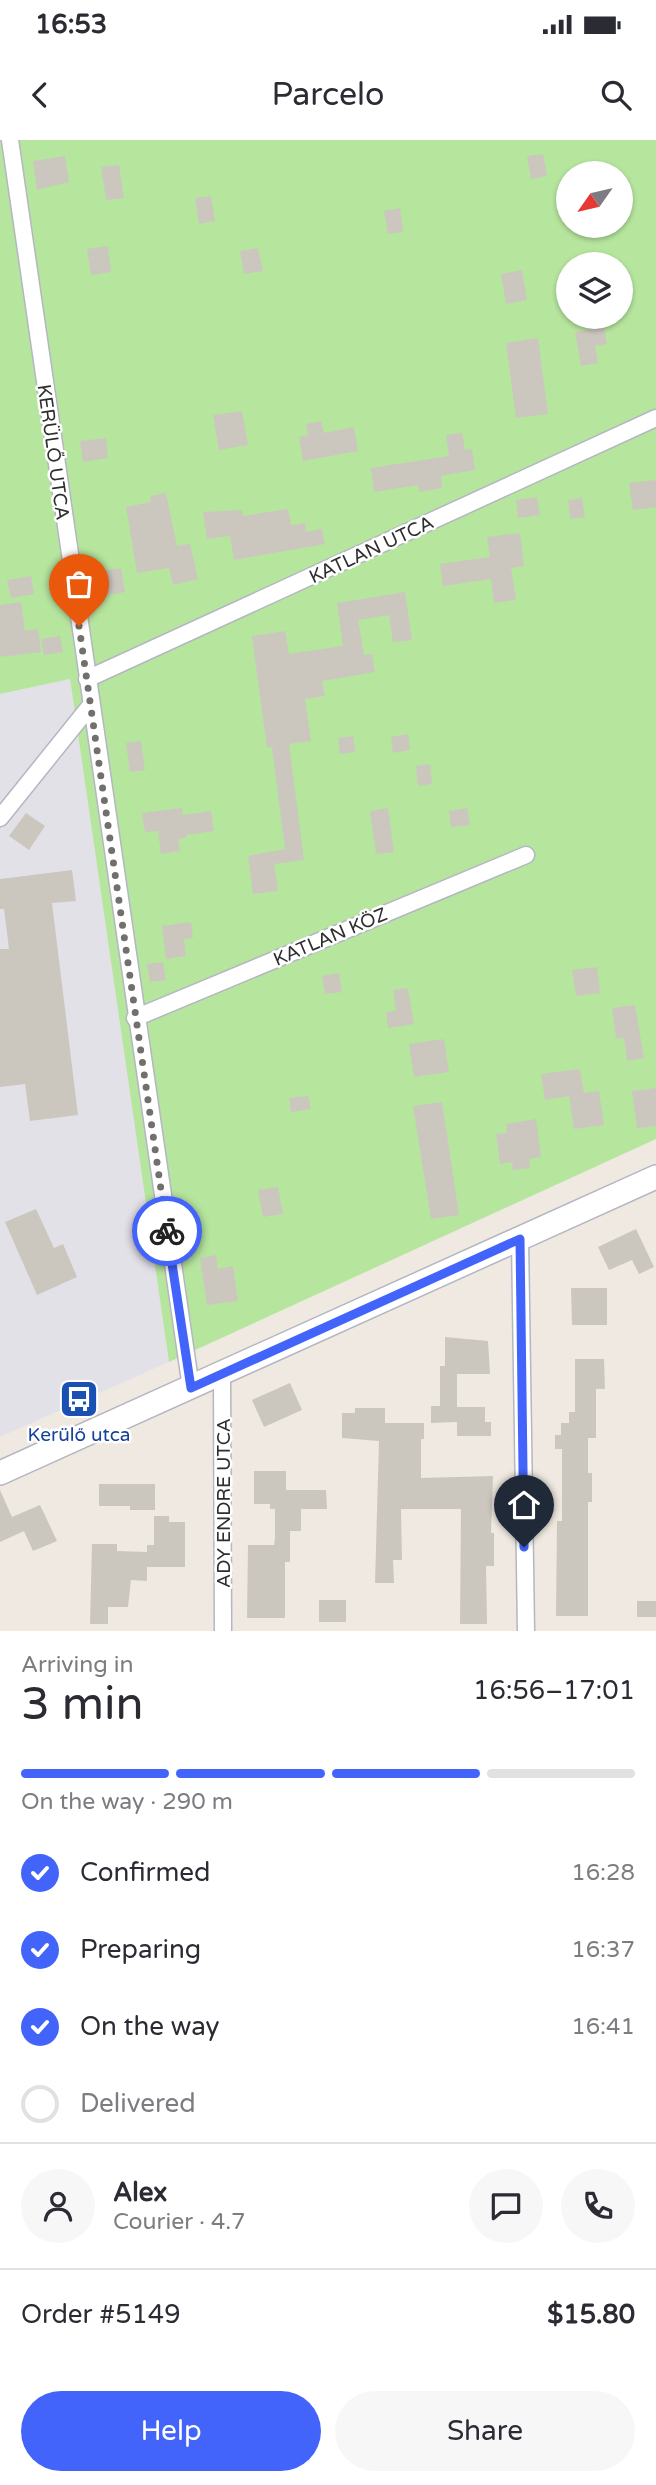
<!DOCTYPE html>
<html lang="en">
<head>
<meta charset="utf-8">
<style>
  body { margin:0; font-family:"Varela Round",sans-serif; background:#f7f7f7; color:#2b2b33; height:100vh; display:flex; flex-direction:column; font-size:26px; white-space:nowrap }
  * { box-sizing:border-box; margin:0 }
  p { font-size:23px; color:#7c7c81 }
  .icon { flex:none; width:38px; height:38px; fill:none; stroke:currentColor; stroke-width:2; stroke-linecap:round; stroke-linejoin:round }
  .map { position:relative; height:1491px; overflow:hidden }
  .side { display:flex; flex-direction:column; background:#fff; flex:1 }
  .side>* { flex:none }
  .needle { width:46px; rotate:236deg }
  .controls { position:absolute; left:556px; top:21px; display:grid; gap:14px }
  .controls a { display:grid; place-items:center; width:77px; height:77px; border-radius:50%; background:#fff; box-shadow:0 2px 5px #0004; font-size:35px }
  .pin { position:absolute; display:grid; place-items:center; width:60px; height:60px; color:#fff; margin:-72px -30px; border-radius:50% 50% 50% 0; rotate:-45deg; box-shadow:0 0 7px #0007 }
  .pin .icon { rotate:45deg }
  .courier { position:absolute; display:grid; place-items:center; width:70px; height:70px; margin:-35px; border:5px solid #4264fb; border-radius:50%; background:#fff; color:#222; box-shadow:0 2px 9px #0007 }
  .headline em { font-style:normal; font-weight:600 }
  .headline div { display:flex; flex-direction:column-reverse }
  .headline { display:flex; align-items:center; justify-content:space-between; height:119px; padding:0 21px }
  h1 { font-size:46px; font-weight:600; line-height:52px }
  .bar { display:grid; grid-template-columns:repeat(4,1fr); gap:10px 7px; align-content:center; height:84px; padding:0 21px }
  .bar i { height:9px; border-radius:5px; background:#e1e1e2 }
  .bar .current { background:#4264fb }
  .bar p { grid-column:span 4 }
  .line { display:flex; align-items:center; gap:18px; padding:0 21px; border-top:2px solid #e1e1e2 }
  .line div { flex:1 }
  .round { display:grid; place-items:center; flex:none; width:74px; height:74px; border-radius:37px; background:#f7f7f7 }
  ol { padding:0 21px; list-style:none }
  li { display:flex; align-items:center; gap:21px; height:77px }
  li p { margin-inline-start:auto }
  li .icon { padding:7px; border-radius:50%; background:#4264fb; color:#fff; stroke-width:4 }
  li:last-child { color:#7c7c81 }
  li i { width:38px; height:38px; border:4px solid #e1e1e2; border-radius:50% }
  .primary-button { display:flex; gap:14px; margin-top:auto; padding:14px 21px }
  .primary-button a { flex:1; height:80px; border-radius:42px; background:#4264fb; color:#fff; font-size:28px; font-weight:600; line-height:80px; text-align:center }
  .primary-button a+a { background:#f7f7f7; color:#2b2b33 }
  .status { display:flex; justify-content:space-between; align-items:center; height:49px; padding:0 35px; background:#fff; direction:ltr }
  .status svg { height:19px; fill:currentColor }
  header { display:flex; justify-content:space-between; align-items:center; height:91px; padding:0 21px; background:#fff; font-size:32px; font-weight:600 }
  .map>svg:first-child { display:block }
</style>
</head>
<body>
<div class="status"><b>16:53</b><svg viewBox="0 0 49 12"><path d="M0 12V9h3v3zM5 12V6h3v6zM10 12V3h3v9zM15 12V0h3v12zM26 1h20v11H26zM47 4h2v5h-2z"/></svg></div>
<header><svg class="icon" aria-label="back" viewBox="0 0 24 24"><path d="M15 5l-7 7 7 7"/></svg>Parcelo<svg class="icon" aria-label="search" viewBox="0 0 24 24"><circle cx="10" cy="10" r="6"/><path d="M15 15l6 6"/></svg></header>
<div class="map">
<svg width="656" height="1491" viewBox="0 0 656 1491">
  <rect width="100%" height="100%" fill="#efe9e1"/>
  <path fill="#e3e1e8" d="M70,539l99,683 -169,75v-743z"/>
  <path fill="#b6e59e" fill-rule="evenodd" d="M0,0h656v999l-487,223 -99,-683 -70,15zM569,33h52v53h-52zM569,124h52v53h-52z"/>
  <g fill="#cbc7bf">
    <path d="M543,14l4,22 -16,3 -4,-23z"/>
    <path d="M65,16l4,26 -32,8 -4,-29z"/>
    <path d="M119,25l5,33 -18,2 -5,-33z"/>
    <path d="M211,56l4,25 -16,3 -4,-26z"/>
    <path d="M400,68l3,24 -15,2 -4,-23z"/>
    <path d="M108,106l3,26 -20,3 -4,-26z"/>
    <path d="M258,108l5,23 -19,3 -4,-23z"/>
    <path d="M522,130l5,30 -21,4 -5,-30z"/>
    <path d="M604,187l3,17 -12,2 3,17 -17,3 -6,-34z"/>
    <path d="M538,198l10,76 -32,4 -10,-75z"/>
    <path d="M242,271l6,34 -29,5 -6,-35z"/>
    <path d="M321,281l3,12 30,-6 4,24 -55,10 -4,-24 9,-2 -2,-11z"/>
    <path d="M462,293l3,17 7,-1 3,21 -34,6 1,12 -23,4 -1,-7 -44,7 -3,-24 78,-12 -3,-21z"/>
    <path d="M106,298l2,20 -25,4 -3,-21z"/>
    <path d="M656,340v27l-23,3 -4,-27z"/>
    <path d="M166,353l11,53 13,-2 8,35 -25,6 -4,-17 -32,5 -11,-66 25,-5 -1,-6z"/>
    <path d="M537,357l3,18 -22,3 -2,-18z"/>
    <path d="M582,358l3,19 -15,2 -2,-19z"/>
    <path d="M288,369l3,16 14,-2 1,9 16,-3 3,15 -91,16 -4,-24 -23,3 -4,-27 39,-2 1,6z"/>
    <path d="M520,393l4,33 -13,2 5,32 -22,3 -3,-24 -48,7 -3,-22 50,-7 -3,-20z"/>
    <path d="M121,428l4,24 -21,4 -4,-25z"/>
    <path d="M31,436l3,18 -23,4 -4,-18z"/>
    <path d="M405,452l7,48 -19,2 -4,-27 -31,5 6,35 8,-1 3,18 -53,9 3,15 -20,3 6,42 -22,3 15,116 -30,4 4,27 -25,3 -5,-38 37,-7 -13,-102 -5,1 -15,-112 33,-5 4,23 54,-8 -6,-43z"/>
    <path d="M21,462l4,29 13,-2 3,23 -41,5v-52z"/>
    <path d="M60,496l3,16 -19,3 -3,-16z"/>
    <path d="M408,594l2,16 -17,3 -2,-16z"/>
    <path d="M353,596l2,16 -15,2 -2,-16z"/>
    <path d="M141,601l4,29 -15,2 -4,-29z"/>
    <path d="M430,624l2,20 -14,2 -2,-20z"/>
    <path d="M182,668l1,7 28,-4 3,20 -28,4v3l-8,1 2,12 -19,3 -3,-23 -13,1 -3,-19z"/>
    <path d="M388,668l6,44 -18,2 -6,-43z"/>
    <path d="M467,668l3,17 -19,2 -2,-16z"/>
    <path d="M26,673l19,13 -16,24 -20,-14z"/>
    <path d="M72,730l4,31 -24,2 26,212 -48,6 -5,-37 -25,3v-138h9l-5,-40h-4v-30z"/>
    <path d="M191,782l2,16 -9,1 2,17 -20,3 -4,-33z"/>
    <path d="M163,822l3,18 -16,2 -3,-18z"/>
    <path d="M597,827l3,26 -24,3 -4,-26z"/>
    <path d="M339,833l3,19 -17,2 -3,-18z"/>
    <path d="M408,848l6,36 -26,4 -2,-16 10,-1 -3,-21z"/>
    <path d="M635,865l9,53 -17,3 -3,-23 -8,1 -4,-31z"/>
    <path d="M444,899l5,33 -35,5 -5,-33z"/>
    <path d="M580,929l4,24 15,-2 5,34 -30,4 -5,-33 -24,4 -4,-26z"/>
    <path d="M656,948v38l-19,2 -5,-37z"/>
    <path d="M308,956l3,13 -20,3 -2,-14z"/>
    <path d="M442,962l17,113 -28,4 -18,-113z"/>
    <path d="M536,979l5,38 -12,2 1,9 -17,2 -1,-8 -12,2 -4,-30 11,-1 -1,-9z"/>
    <path d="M278,1047l5,27 -20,3 -5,-27z"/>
    <path d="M36,1069l18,39 9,-4 14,33 -40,18 -32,-73z"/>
    <path d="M636,1089l18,38 -15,7 -7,-14 -23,10 -11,-23z"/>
    <path d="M216,1115l2,14 15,-3 5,35 -31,4 -7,-47z"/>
    <path d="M571,1148h36v37h-35z"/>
    <path d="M445,1197l43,4 2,33h-33v33h28v15h6v14h-34v-14l-26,1v-17h9v-40h5z"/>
    <path d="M575,1219h29l1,30h-9v49h-8v35h4v29h-4v114h-32l1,-95h5v-72h-7v-14h6v-12h8v-11h6z"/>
    <path d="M290,1243l12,27 -38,17 -12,-27z"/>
    <path d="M355,1268h30v15h39v16h-3v39l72,-2 -2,57h3v33h-8l1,58h-27l1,-115h-60l1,51h-9l1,23h-19l4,-142 -37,-3v-25h13z"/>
    <path d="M254,1331h32v19h40l1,19h-26v22h-11v31h-5v56h-38l1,-73h26l1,-7v-29h-5v-5h-16z"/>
    <path d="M99,1344h56v26h-25v-4h-31z"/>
    <path d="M0,1350l12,27 28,-12 17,36 -24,10 -9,-20 -24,11z"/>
    <path d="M154,1376h15v6h16v45h-38v14l-16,-1 -3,27h-20v17h-18l2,-80h25v7l30,1v-7h7z"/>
    <rect x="319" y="1460" width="27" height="22"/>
    <rect x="637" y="1461" width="19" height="16"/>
  </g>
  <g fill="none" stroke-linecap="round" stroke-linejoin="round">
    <g stroke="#b4b7c1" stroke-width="19">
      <g id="minor">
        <path d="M10,0l181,1248"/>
        <path d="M87,539l569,-261"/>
        <path d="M0,678l90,-112"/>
        <path d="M135,878l391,-163"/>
        <path d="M520,1099l6,392"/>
        <path d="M222,1234l1,257"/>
      </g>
    </g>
    <g stroke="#b4b7c1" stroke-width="26">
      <path id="secondary" d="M0,1333l656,-296"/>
    </g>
    <use href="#minor" stroke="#fff" stroke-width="16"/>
    <use href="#secondary" stroke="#fff" stroke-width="23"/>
  </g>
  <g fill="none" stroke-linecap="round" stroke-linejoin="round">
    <path stroke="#726f6d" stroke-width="7" stroke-dasharray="0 12.6" d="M79,486l88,605"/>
    <path stroke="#4264fb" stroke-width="9" d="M167,1091l24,157 329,-149 4,308"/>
  </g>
  <defs>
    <g id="bus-square" transform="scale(2.0125)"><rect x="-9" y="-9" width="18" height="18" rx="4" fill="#1a4fb4" stroke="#fff"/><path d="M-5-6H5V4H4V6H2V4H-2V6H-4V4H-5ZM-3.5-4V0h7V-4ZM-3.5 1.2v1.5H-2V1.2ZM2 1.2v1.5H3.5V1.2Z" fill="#fff"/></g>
  </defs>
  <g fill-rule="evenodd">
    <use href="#bus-square" x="79" y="1259"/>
  </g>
  <g text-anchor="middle" stroke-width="5" stroke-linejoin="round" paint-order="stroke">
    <g font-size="19" fill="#2e2e2e" stroke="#fff">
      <text transform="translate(54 312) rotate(82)" y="7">KERÜLŐ UTCA</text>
      <text transform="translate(371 409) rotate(-25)" y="7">KATLAN UTCA</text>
      <text transform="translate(330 796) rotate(-23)" y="7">KATLAN KÖZ</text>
      <text transform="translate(223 1363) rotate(-90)" y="7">ADY ENDRE UTCA</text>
    </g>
    <g font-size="19" fill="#164399" stroke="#fff">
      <text x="79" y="1301">Kerülő utca</text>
    </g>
  </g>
</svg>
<div class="controls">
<a><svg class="needle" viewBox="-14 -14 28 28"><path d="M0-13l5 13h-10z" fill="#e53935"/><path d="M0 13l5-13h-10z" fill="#7c7c81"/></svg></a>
<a><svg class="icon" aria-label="layers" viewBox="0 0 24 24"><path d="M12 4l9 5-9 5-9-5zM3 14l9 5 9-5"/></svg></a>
</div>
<div class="pin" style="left:79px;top:486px;background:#ea580c"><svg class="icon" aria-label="bag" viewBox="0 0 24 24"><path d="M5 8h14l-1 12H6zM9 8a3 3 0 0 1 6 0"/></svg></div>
<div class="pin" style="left:524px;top:1407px;background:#1f2937"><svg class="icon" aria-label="home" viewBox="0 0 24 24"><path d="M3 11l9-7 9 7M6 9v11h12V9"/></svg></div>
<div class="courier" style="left:167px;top:1091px"><svg class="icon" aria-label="bike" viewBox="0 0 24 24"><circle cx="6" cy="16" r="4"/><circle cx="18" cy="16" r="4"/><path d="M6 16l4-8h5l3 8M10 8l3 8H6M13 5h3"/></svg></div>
</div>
<section class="side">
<div class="headline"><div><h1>3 min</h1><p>Arriving in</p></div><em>16:56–17:01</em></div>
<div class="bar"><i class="current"></i><i class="current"></i><i class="current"></i><i></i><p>On the way · 290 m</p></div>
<ol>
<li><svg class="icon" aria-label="check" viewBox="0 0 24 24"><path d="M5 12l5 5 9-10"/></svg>Confirmed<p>16:28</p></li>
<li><svg class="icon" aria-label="check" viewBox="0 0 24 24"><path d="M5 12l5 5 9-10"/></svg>Preparing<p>16:37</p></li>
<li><svg class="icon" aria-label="check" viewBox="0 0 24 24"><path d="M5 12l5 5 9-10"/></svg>On the way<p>16:41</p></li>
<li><i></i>Delivered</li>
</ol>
<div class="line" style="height:126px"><a class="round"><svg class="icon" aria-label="person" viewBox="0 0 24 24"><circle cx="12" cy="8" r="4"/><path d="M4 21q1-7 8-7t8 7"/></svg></a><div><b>Alex</b><p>Courier · 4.7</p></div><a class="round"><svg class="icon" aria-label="chat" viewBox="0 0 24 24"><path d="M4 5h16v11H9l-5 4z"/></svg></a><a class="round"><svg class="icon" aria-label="phone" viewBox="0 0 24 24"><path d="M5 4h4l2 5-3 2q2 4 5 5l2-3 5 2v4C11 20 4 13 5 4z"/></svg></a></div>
<div class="line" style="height:91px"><div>Order #5149</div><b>$15.80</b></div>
<div class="primary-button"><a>Help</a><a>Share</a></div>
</section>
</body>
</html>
